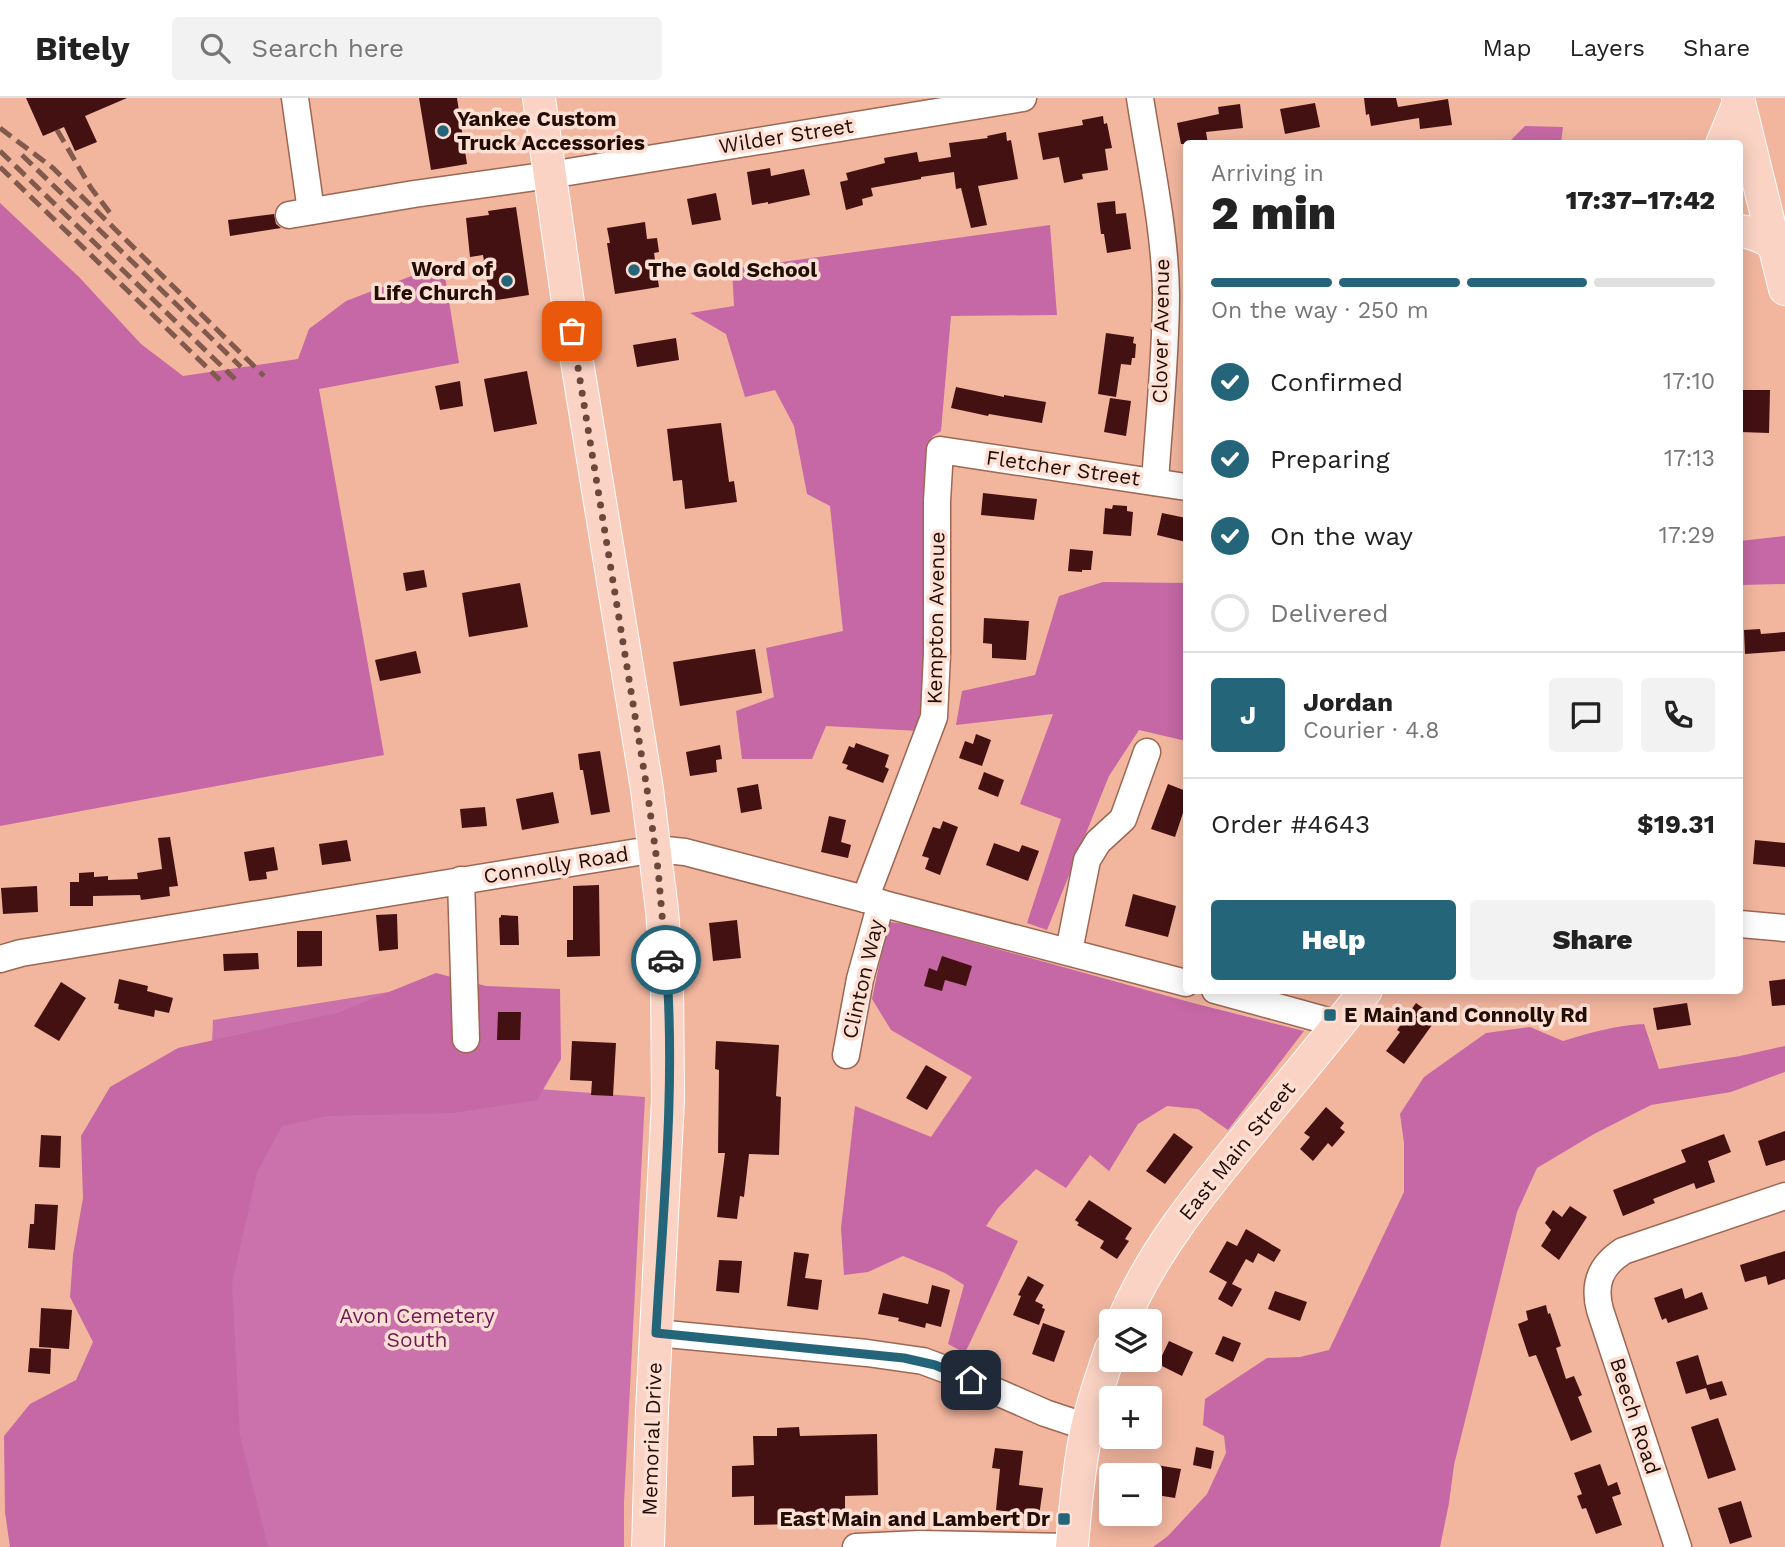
<!DOCTYPE html>
<html lang="en">
<head>
<meta charset="utf-8">
<style>
  body { margin:0; font-family:"Work Sans",sans-serif; background:#f2f2f2; color:#222; height:100vh; display:flex; flex-direction:column; font-size:26px; white-space:nowrap }
  * { box-sizing:border-box; margin:0 }
  p { font-size:23px; color:#767676 }
  .icon { flex:none; width:38px; height:38px; fill:none; stroke:currentColor; stroke-width:2; stroke-linecap:round; stroke-linejoin:round }
  .map { position:relative; flex:1; overflow:hidden }
  .sheet { position:absolute; left:1183px; top:42px; width:560px; height:854px; display:flex; flex-direction:column; background:#fff; border-radius:7px; box-shadow:0 4px 18px #0003 }
  .sheet>* { flex:none }
  .controls { position:absolute; left:1099px; top:1211px; display:grid; gap:14px }
  .controls a { display:grid; place-items:center; width:63px; height:63px; border-radius:7px; background:#fff; box-shadow:0 4px 18px #0003; font-size:35px }
  .pin { position:absolute; display:grid; place-items:center; width:60px; height:60px; color:#fff; margin:-30px; border-radius:14px; box-shadow:0 4px 10px #0006 }
  .courier { position:absolute; display:grid; place-items:center; width:70px; height:70px; margin:-35px; border:5px solid #246579; border-radius:50%; background:#fff; color:#222; box-shadow:0 2px 9px #0007 }
  .headline em { font-style:normal; font-weight:800 }
  .headline div { display:flex; flex-direction:column-reverse }
  .headline { display:flex; align-items:center; justify-content:space-between; height:119px; padding:0 28px }
  h1 { font-size:46px; font-weight:800; line-height:52px }
  .bar { display:grid; grid-template-columns:repeat(4,1fr); gap:10px 7px; align-content:center; height:84px; padding:0 28px }
  .bar i { height:9px; border-radius:5px; background:#e0e0e0 }
  .bar .active { background:#246579 }
  .bar p { grid-column:span 4 }
  .line { display:flex; align-items:center; gap:18px; padding:0 28px; border-top:2px solid #e0e0e0 }
  .line div { flex:1 }
  .round { display:grid; place-items:center; flex:none; width:74px; height:74px; border-radius:7px; background:#f2f2f2 }
  ol { padding:0 28px; list-style:none }
  li { display:flex; align-items:center; gap:21px; height:77px }
  li p { margin-inline-start:auto }
  li .icon { padding:7px; border-radius:50%; background:#246579; color:#fff; stroke-width:4 }
  li:last-child { color:#767676 }
  li i { width:38px; height:38px; border:4px solid #e0e0e0; border-radius:50% }
  .primary-button { display:flex; gap:14px; margin-top:auto; padding:14px 28px }
  .primary-button a { flex:1; height:80px; border-radius:7px; background:#246579; color:#fff; font-size:28px; font-weight:800; line-height:80px; text-align:center }
  .primary-button a+a { background:#f2f2f2; color:#222 }
  header { display:flex; align-items:center; gap:42px; box-sizing:border-box; height:98px; padding:0 35px; background:#fff; border-bottom:2px solid #e0e0e0 }
  header strong { font-size:33px }
  nav { display:flex; gap:38px; margin-inline-start:auto; font-size:24px }
  .search { width:490px; height:63px; background:#f2f2f2; display:flex; align-items:center; gap:18px; box-sizing:border-box; padding:0 24px; border-radius:7px; color:#767676; font-size:26px }
  .map>svg:first-child { display:block }
</style>
</head>
<body>
<header>
<strong>Bitely</strong>
<div class="search"><svg class="icon" aria-label="search" viewBox="0 0 24 24"><circle cx="10" cy="10" r="6"/><path d="M15 15l6 6"/></svg>Search here</div>
<nav><a>Map</a><a>Layers</a><a>Share</a></nav>
</header>
<div class="map">
<svg width="1785" height="1449" viewBox="0 0 1785 1449">
  <rect width="100%" height="100%" fill="#f2b69f"/>
  <path fill="#cb71ac" d="M445,885l27,101 173,13 -21,406v44h-434l23,-527z"/>
  <g fill="#c568a5">
    <path d="M1525,28l38,1 -2,16h-53z"/>
    <path d="M0,105l79,74 62,67 42,32 115,-17 11,-30 37,-28 97,-37 16,99 -140,26 65,366 -384,71z"/>
    <path d="M1050,127l7,90 -106,1 -10,115 -9,6 -7,241 -6,53 -93,-5 -14,33h-70l-6,-48 38,-14 -8,-49 77,-17 -13,-125 -23,-12 -13,-68 -19,-36 -30,7 -19,-63 -36,-21 44,-7 -2,-37z"/>
    <path d="M1785,438v48l-45,1v-44z"/>
    <path d="M1103,484l83,1v158l-47,-11 -30,46 -62,154 -20,-7 34,-104 -41,-15 33,-90 -97,11 6,-34 73,-16 24,-79z"/>
    <path d="M888,824l19,2 286,79 111,28 -76,99 -30,-21 -31,-3 -29,18 -29,47 -19,-16 -24,33 -30,-19 -38,39 -12,18 32,15 -53,112 -17,-9 16,-59 -19,-12 -42,-17 -35,16 -24,3 -3,-47 14,-122 76,31 41,-60 -81,-47 -19,-31z"/>
    <path d="M436,875l50,13 74,3 1,70 -24,41 -84,13 -126,3 -45,10 -25,46 -25,111 8,153 28,111h-258l-5,-35 -1,-76 26,-32 46,-24 17,-38 -23,-45 3,-42 10,-57 -2,-62 29,-49 68,-39 159,-35z"/>
    <path d="M1644,926l15,45 81,-13 45,-10v26l-54,20 -80,13 -57,29 -57,34 -20,44 -63,253 -5,38 -9,44h-287l15,-11 39,-42 19,-41 -2,-17 -21,-11 2,-26 62,-41 33,-1 29,-7 75,-158v-49l-4,-29 24,-37 62,-44 44,-6 33,14c27,-8 53,-16 81,-17z"/>
  </g>
  <g fill="#441113">
    <path d="M26,0h101l-42,18 12,26 -22,9 -11,-24 -21,9z"/>
    <path d="M419,0h38l10,66 -36,6z"/>
    <path d="M1364,0h32l2,9 50,-8 4,26 -32,4 -1,-11 -48,8 -2,-12 -3,1z"/>
    <path d="M1315,5l5,24 -35,7 -5,-25z"/>
    <path d="M1240,6l3,24 -37,4 2,12h-27l-4,-21 42,-9 -1,-7z"/>
    <path d="M1103,18l1,8 3,-1 5,25 -7,1 3,21 -26,4 1,5 -19,4 -5,-26 -16,3 -5,-27 45,-8 -1,-5z"/>
    <path d="M1006,34l1,9 4,-1 7,39 -40,7 9,39 -16,3 -10,-40 -5,1 -2,-17 -33,5v2l-50,9 2,8 -11,3 1,6 -17,5 -6,-28 8,-2 -2,-7 39,-10 -1,-5 33,-6 2,10 32,-5 -2,-14 39,-5 -1,-2z"/>
    <path d="M770,70l1,8 33,-7 6,26 -42,9v-2l-16,3 -5,-33z"/>
    <path d="M716,95l5,27 -29,5 -5,-26z"/>
    <path d="M1115,103l1,13 10,-1 5,36 -24,4 -3,-19h-3l-4,-31z"/>
    <path d="M516,109l13,88 -39,6 -7,-46 -13,2 -4,-39 23,-3 -1,-4z"/>
    <path d="M274,116l2,10 5,4 -51,8 -2,-16z"/>
    <path d="M645,124l2,17 10,-1 2,14 -5,1 5,34 -44,7 -8,-51h3l-3,-15z"/>
    <path d="M1106,235l28,4 -1,6 3,1 -1,14h-3l-1,7 -10,-1 -5,33 -18,-3z"/>
    <path d="M676,240l3,22 -42,7 -4,-22z"/>
    <path d="M527,273l10,53 -43,8 -10,-53z"/>
    <path d="M460,283l3,25 -23,4 -5,-24z"/>
    <path d="M956,289l48,10v-2l42,7 -4,21 -53,-9 -1,2 -37,-8z"/>
    <path d="M1740,292h30l-1,43 -29,-1z"/>
    <path d="M1110,300l21,3 -5,35 -22,-4z"/>
    <path d="M721,325l8,59 5,-1 3,21 -52,7 -3,-29 -9,1 -6,-52z"/>
    <path d="M983,395l54,6 -3,21 -53,-5z"/>
    <path d="M1113,407l14,1v5l6,1 -2,24 -28,-2 2,-26 7,1z"/>
    <path d="M1162,415l24,5v24l-29,-7z"/>
    <path d="M1070,451l23,2 -2,19h-9v2l-14,-1z"/>
    <path d="M424,472l3,17 -21,4 -3,-18z"/>
    <path d="M520,485l8,44 -59,10 -7,-44z"/>
    <path d="M984,520l45,3 -3,39 -34,-2v-14l-9,-1z"/>
    <path d="M1760,531l1,5 24,-2v19l-40,3 -1,-24z"/>
    <path d="M755,551l7,44 -82,13 -7,-44z"/>
    <path d="M416,553l5,22 -41,8 -5,-21z"/>
    <path d="M976,636l15,6 -9,26 -23,-8 6,-17 8,3z"/>
    <path d="M856,645l33,12 -4,12 4,2 -6,14 -37,-14 2,-4 -6,-2 7,-17 5,2z"/>
    <path d="M720,647l2,14 -6,1 1,12 -27,4 -4,-24z"/>
    <path d="M600,653l10,61 -19,3 -8,-45h-3l-2,-16z"/>
    <path d="M984,674l20,8 -6,17 -20,-8z"/>
    <path d="M758,686l4,25 -21,4 -4,-25z"/>
    <path d="M1168,686l18,7v23l-3,-1 -8,24 -24,-8z"/>
    <path d="M553,694l6,31 -37,7 -6,-31z"/>
    <path d="M485,709l2,19 -25,2 -2,-19z"/>
    <path d="M829,718l17,4 -5,22 10,3 -3,13 -27,-6z"/>
    <path d="M943,723l15,6 -18,48 -15,-6 4,-11 -7,-2 11,-29 7,2z"/>
    <path d="M170,739l8,49 -9,1 1,9 -29,4 -1,-5 -47,1v10h-23v-24h9v-9l15,-1v5l14,-1v4l30,-1 -1,-6 25,-4 -4,-31z"/>
    <path d="M347,742l4,21 -29,4 -3,-21z"/>
    <path d="M1755,742l30,3v24l-32,-3z"/>
    <path d="M994,745l25,9 3,-7 17,6 -11,30 -42,-16z"/>
    <path d="M274,749l4,23 -12,2 1,7 -18,2 -5,-29z"/>
    <path d="M599,787l1,71 -33,1v-17h6v-54z"/>
    <path d="M37,788l1,26 -35,2 -2,-26z"/>
    <path d="M1133,796l43,12 -8,31 -43,-11z"/>
    <path d="M397,816l1,35 -19,2 -3,-36z"/>
    <path d="M501,817l17,1 1,29h-19l-1,-27 2,-1z"/>
    <path d="M737,822l4,38 -28,3 -4,-38z"/>
    <path d="M297,833h25v35l-25,1z"/>
    <path d="M258,855l1,16 -35,2 -1,-17z"/>
    <path d="M942,858l30,10 -6,20 -21,-6 -3,11 -18,-5 5,-18 8,3z"/>
    <path d="M119,881l29,7 -1,5 26,7 -4,15 -14,-3 -1,7 -36,-8 1,-5 -5,-1z"/>
    <path d="M1785,881v26l-13,1 -3,-25z"/>
    <path d="M61,884l25,16 -27,43 -25,-15z"/>
    <path d="M1416,905l21,15 -33,46 -18,-13 14,-19 -3,-2z"/>
    <path d="M1687,905l4,22 -34,5 -4,-22z"/>
    <path d="M498,914h23l-1,28h-23z"/>
    <path d="M572,943l44,2 -3,53 -22,-1 1,-14 -22,-1z"/>
    <path d="M716,943l63,4 -3,51 5,1 -2,58 -30,-1 -5,43 -4,-1 -3,23 -20,-2 8,-64h-7l1,-83 -4,-1z"/>
    <path d="M926,967l21,12 -20,33 -21,-12z"/>
    <path d="M1326,1009l18,16 -4,5 5,4 -13,15 -4,-4 -15,18 -13,-12 10,-12 -6,-4z"/>
    <path d="M1785,1033v29l-19,6 -8,-25z"/>
    <path d="M1174,1035l19,14 -28,37 -19,-13z"/>
    <path d="M1724,1036l7,18 -23,9 7,21 -19,7 -2,-6 -41,16 2,4 -32,13 -10,-26 73,-28 -5,-12z"/>
    <path d="M41,1037l20,1 -1,32 -21,-1z"/>
    <path d="M1089,1102l43,28 -7,11 4,2 -12,18 -17,-11 4,-7 -27,-16 2,-2 -4,-3z"/>
    <path d="M35,1106l23,1 -3,45 -27,-2 2,-24h4z"/>
    <path d="M1570,1108l17,11 -28,43 -18,-14 10,-16 -6,-7 8,-13 9,7z"/>
    <path d="M1246,1131l35,21 -7,12 -16,-9 -5,10 -7,-4 -14,25 10,5 -10,18 -14,-8 9,-17 -18,-10 18,-31 10,5z"/>
    <path d="M1785,1153v28l-17,6 -2,-9 -21,6 -5,-17z"/>
    <path d="M794,1154l15,2 -4,24 17,2 -4,30 -31,-4z"/>
    <path d="M719,1162l23,1 -3,32 -23,-2z"/>
    <path d="M1028,1178l16,9 -9,16 8,4 -1,3 3,1 -6,16 -26,-10 8,-19 -3,-1z"/>
    <path d="M932,1187l18,5 -9,37 -15,-4 -1,5 -27,-7 1,-3 -21,-4 5,-21 45,11z"/>
    <path d="M1682,1190l3,11 17,-7 6,17 -40,14 -2,-5 -4,2 -8,-22z"/>
    <path d="M1275,1193l32,11 -7,19 -32,-12z"/>
    <path d="M1546,1207l2,9 2,-1 11,33 -5,2 10,31 8,-3 8,19 -4,2 14,35 -21,9 -35,-86 -7,2 -11,-33 10,-4 -2,-9z"/>
    <path d="M41,1210l31,2 -3,39 -30,-2z"/>
    <path d="M1043,1225l22,8 -11,31 -22,-8z"/>
    <path d="M1223,1238l18,7 -8,19 -18,-8z"/>
    <path d="M1169,1243l24,11 -11,24 -24,-12z"/>
    <path d="M30,1250l21,1 -1,25 -22,-2z"/>
    <path d="M1698,1257l9,30 15,-4 5,14 -17,5 -4,-12 -20,6 -10,-32z"/>
    <path d="M1718,1320l18,52 -28,9 -17,-52z"/>
    <path d="M799,1329l1,9 77,-2 1,61 -33,1v27l-91,2v-29l-22,1v-31l22,-1 -1,-29h24v-8z"/>
    <path d="M1196,1349l18,4 -3,18 -18,-4z"/>
    <path d="M995,1350l28,3 -4,34 24,3 -4,28 -43,-6 4,-41 -8,-1z"/>
    <path d="M1150,1366l31,5 -6,29 -25,-4z"/>
    <path d="M1600,1366l8,22 9,-4 4,12 -9,3 10,28 -26,9 -10,-26 -4,1 -5,-13 5,-2 -8,-21z"/>
    <path d="M1741,1403l11,36 -22,7 -12,-36z"/>
  </g>
  <g fill="none" stroke-linecap="round" stroke-linejoin="round">
    <g stroke="#9d6752" stroke-width="29">
      <g id="minor">
        <path d="M295,0l16,113"/>
        <path d="M1140,0c10,65 25,131 26,196 0,61 -7,126 -11,188"/>
        <path d="M289,117l125,-21 136,-19 473,-77"/>
        <path d="M461,782l5,159"/>
        <path d="M865,801l69,-182 3,-63v-153l3,-51 246,37"/>
        <path d="M1740,826l45,4"/>
        <path d="M1069,853l18,-91 11,-18 25,-23 24,-67"/>
        <path d="M0,861l21,-6 635,-104 29,3 501,131"/>
        <path d="M1215,892l124,34"/>
        <path d="M846,957l14,-76 21,-76"/>
        <path d="M656,1235l211,20 56,8 24,9 98,43 42,14"/>
        <path d="M856,1449l64,-3 152,3"/>
        <path d="M1678,1449l-78,-237c-7,-26 0,-44 23,-59l162,-55"/>
      </g>
    </g>
    <g stroke="#fff" stroke-width="34">
      <g id="major">
        <path d="M539,0l33,233 75,458 15,121 5,66 1,124 -16,310 -4,137"/>
        <path d="M1738,0l47,191"/>
        <path d="M1722,46l17,-41"/>
        <path d="M1740,133c13,1 23,6 34,13"/>
        <path d="M1123,1223c28,-67 75,-125 121,-181 41,-50 82,-99 122,-150"/>
        <path d="M1072,1449c3,-40 7,-80 15,-119 6,-27 15,-53 24,-79"/>
      </g>
    </g>
    <use href="#minor" stroke="#fff" stroke-width="26"/>
    <use href="#major" stroke="#fad3c4" stroke-width="32"/>
    <g stroke="#815a4b" stroke-width="5" stroke-dasharray="14 7" stroke-linecap="butt">
      <path d="M0,30l53,40 211,208"/>
      <path d="M57,32l34,58 19,25"/>
      <path d="M0,53l235,228"/>
      <path d="M22,57l219,212"/>
      <path d="M0,69l220,213"/>
    </g>
  </g>
  <g fill="none" stroke-linecap="round" stroke-linejoin="round">
    <path stroke="#6b483b" stroke-width="7" stroke-dasharray="0 12.6" d="M572,233l75,458 11,80 8,91"/>
    <path stroke="#246579" stroke-width="9" d="M666,862c10,123 -3,250 -10,373l248,25 31,7 36,15"/>
  </g>
  <g fill="#246579" stroke="#fedfd3" stroke-width="2.5">
    <circle cx="443" cy="33" r="7"/>
    <circle cx="634" cy="172" r="7"/>
    <circle cx="507" cy="183" r="7"/>
    <rect x="1323" y="910" width="14" height="14" rx="3.5"/>
    <rect x="1057" y="1414" width="14" height="14" rx="3.5"/>
  </g>
  <g text-anchor="middle" stroke-width="7" stroke-linejoin="round" paint-order="stroke">
    <g font-size="21" font-weight="bold" fill="#220d05" stroke="#fedfd3" text-anchor="start">
      <text x="457" y="28">Yankee Custom<tspan x="457" dy="24">Truck Accessories</tspan></text>
      <text x="493" y="178" text-anchor="end">Word of<tspan x="493" dy="24">Life Church</tspan></text>
      <text x="648" y="179">The Gold School</text>
      <text x="1344" y="924">E Main and Connolly Rd</text>
      <text x="1050" y="1428" text-anchor="end">East Main and Lambert Dr</text>
    </g>
    <g font-size="21" fill="#220d05" stroke="#fedfd3">
      <text transform="translate(786 38) rotate(-9)" y="7">Wilder Street</text>
      <text transform="translate(1161 233) rotate(-89)" y="7">Clover Avenue</text>
      <text transform="translate(1063 370) rotate(8)" y="7">Fletcher Street</text>
      <text transform="translate(936 520) rotate(-89)" y="7">Kempton Avenue</text>
      <text transform="translate(556 767) rotate(-9)" y="7">Connolly Road</text>
      <text transform="translate(863 881) rotate(-77)" y="7">Clinton Way</text>
      <text transform="translate(1237 1053) rotate(-51)" y="7">East Main Street</text>
      <text transform="translate(1635 1318) rotate(72)" y="7">Beech Road</text>
      <text transform="translate(652 1341) rotate(-88)" y="7">Memorial Drive</text>
    </g>
    <g font-size="21" fill="#6e1956" stroke="#fedfd3">
      <text x="417" y="1225">Avon Cemetery<tspan x="417" dy="24">South</tspan></text>
    </g>
  </g>
</svg>
<div class="controls">
<a><svg class="icon" aria-label="layers" viewBox="0 0 24 24"><path d="M12 4l9 5-9 5-9-5zM3 14l9 5 9-5"/></svg></a>
<a>+</a>
<a>−</a>
</div>
<div class="pin" style="left:572px;top:233px;background:#ea580c"><svg class="icon" aria-label="bag" viewBox="0 0 24 24"><path d="M5 8h14l-1 12H6zM9 8a3 3 0 0 1 6 0"/></svg></div>
<div class="pin" style="left:971px;top:1282px;background:#1f2937"><svg class="icon" aria-label="home" viewBox="0 0 24 24"><path d="M3 11l9-7 9 7M6 9v11h12V9"/></svg></div>
<div class="courier" style="left:666px;top:862px"><svg class="icon" aria-label="car" viewBox="0 0 24 24"><path d="M5 17H2v-5l4-1 3-4h7l3 4 3 1v5h-3M9 17h6M6 11h13"/><circle cx="7" cy="17" r="2"/><circle cx="17" cy="17" r="2"/></svg></div>
<section class="sheet">
<div class="headline"><div><h1>2 min</h1><p>Arriving in</p></div><em>17:37–17:42</em></div>
<div class="bar"><i class="active"></i><i class="active"></i><i class="active"></i><i></i><p>On the way · 250 m</p></div>
<ol>
<li><svg class="icon" aria-label="check" viewBox="0 0 24 24"><path d="M5 12l5 5 9-10"/></svg>Confirmed<p>17:10</p></li>
<li><svg class="icon" aria-label="check" viewBox="0 0 24 24"><path d="M5 12l5 5 9-10"/></svg>Preparing<p>17:13</p></li>
<li><svg class="icon" aria-label="check" viewBox="0 0 24 24"><path d="M5 12l5 5 9-10"/></svg>On the way<p>17:29</p></li>
<li><i></i>Delivered</li>
</ol>
<div class="line" style="height:126px"><b class="round" style="background:#246579;color:#fff">J</b><div><b>Jordan</b><p>Courier · 4.8</p></div><a class="round"><svg class="icon" aria-label="chat" viewBox="0 0 24 24"><path d="M4 5h16v11H9l-5 4z"/></svg></a><a class="round"><svg class="icon" aria-label="phone" viewBox="0 0 24 24"><path d="M5 4h4l2 5-3 2q2 4 5 5l2-3 5 2v4C11 20 4 13 5 4z"/></svg></a></div>
<div class="line" style="height:91px"><div>Order #4643</div><b>$19.31</b></div>
<div class="primary-button"><a>Help</a><a>Share</a></div>
</section>
</div>
</body>
</html>
